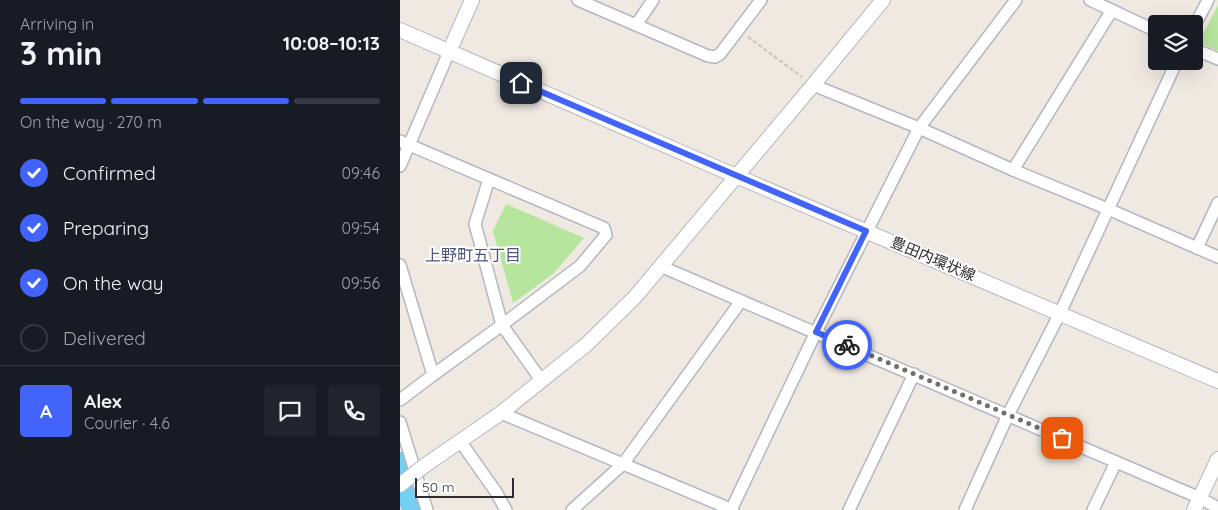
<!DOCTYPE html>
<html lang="en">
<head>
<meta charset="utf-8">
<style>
  body { margin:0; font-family:Quicksand,"Noto Sans JP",sans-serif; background:#20242c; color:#f1f3f6; height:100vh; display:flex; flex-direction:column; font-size:19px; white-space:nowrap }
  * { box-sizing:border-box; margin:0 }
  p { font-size:16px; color:#9ea1a6 }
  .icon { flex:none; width:28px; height:28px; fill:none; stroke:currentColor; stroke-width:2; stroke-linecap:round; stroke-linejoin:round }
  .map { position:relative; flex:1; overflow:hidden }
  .panel { display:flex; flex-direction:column; background:#171b24; width:400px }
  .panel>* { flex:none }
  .controls { position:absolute; left:748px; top:15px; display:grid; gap:10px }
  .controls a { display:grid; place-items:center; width:55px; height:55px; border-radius:5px; background:#171b24; box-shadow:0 5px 20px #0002; font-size:25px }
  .scale { position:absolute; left:15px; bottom:12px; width:99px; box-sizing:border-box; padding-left:5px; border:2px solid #2e2e2e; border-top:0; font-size:14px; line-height:18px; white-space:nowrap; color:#2e2e2e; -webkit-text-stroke:4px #fff; paint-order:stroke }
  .pin { position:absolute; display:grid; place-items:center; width:42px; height:42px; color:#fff; margin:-21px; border-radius:10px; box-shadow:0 2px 8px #0006 }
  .courier { position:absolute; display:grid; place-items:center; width:50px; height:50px; margin:-25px; border:4px solid #4264fb; border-radius:50%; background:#fff; color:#222; box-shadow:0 1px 6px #0007 }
  .head em { font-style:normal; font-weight:700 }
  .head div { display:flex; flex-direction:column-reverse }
  .head { display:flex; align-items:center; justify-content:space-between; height:85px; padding:0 20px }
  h1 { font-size:32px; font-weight:700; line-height:38px }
  .bar { display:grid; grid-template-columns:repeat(4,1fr); gap:8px 5px; align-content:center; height:60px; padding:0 20px }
  .bar i { height:6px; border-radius:4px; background:#363941 }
  .bar .active { background:#4264fb }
  .bar p { grid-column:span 4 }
  .line { display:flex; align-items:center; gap:12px; padding:0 20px; border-top:1px solid #363941 }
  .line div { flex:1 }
  .round { display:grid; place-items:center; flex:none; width:52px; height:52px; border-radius:5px; background:#20242c }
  ol { padding:0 20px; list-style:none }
  li { display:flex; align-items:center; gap:15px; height:55px }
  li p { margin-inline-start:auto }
  li .icon { padding:5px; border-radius:50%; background:#4264fb; color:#fff; stroke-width:4 }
  li:last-child { color:#9ea1a6 }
  li i { width:28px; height:28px; border:2px solid #363941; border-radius:50% }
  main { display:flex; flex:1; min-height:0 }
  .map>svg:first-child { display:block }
</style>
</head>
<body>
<main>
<section class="panel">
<div class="head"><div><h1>3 min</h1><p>Arriving in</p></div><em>10:08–10:13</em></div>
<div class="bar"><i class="active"></i><i class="active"></i><i class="active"></i><i></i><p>On the way · 270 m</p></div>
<ol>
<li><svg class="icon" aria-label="check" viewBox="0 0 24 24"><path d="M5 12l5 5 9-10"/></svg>Confirmed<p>09:46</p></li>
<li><svg class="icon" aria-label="check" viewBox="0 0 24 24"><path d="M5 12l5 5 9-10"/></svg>Preparing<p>09:54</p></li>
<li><svg class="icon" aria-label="check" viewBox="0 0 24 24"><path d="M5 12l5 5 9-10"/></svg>On the way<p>09:56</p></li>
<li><i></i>Delivered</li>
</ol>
<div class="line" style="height:90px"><b class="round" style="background:#4264fb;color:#fff">A</b><div><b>Alex</b><p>Courier · 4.6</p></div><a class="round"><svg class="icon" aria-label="chat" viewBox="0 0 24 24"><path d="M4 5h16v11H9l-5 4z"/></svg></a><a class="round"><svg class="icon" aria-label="phone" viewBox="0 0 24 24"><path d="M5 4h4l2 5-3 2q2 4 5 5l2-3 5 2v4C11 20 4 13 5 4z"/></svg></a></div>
</section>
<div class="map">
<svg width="818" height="510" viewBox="0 0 818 510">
  <rect width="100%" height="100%" fill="#efe9e1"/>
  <g fill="#b6e59e">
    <path d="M818,5v46l-19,-9z"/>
    <path d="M106,204l78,34 -31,36 -40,29 -20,-72z"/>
  </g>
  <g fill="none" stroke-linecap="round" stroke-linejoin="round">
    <path stroke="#75cff0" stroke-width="24" d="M0,464l14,46"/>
    <g stroke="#b4b7c1" stroke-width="14">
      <g id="minor">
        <path d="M178,0l130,56 7,1 5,-3 41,-54"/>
        <path d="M690,0l66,31"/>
        <path d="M236,25l17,-25"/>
        <path d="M794,27l14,-27"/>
        <path d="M794,49l24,10"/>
        <path d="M413,85l106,43 94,42 95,39 110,48"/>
        <path d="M0,141l204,87 2,7 -26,31 -78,59 -69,50 -33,-110"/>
        <path d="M0,166l49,-114"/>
        <path d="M613,170l99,-160"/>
        <path d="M89,179l-14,45 27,101 39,55"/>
        <path d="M797,248l21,-45"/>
        <path d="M260,266l540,232 18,10"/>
        <path d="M0,400l33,-25"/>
        <path d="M101,413l232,97"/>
        <path d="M0,422l27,88"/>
        <path d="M60,441l36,51 10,18"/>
        <path d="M172,510l51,-46 118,-163"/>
        <path d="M331,510l85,-178 103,-204 97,-128"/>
        <path d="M449,510l65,-136"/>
        <path d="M565,510l43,-95 52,-102 117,-252"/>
        <path d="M693,510l23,-48"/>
      </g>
    </g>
    <g stroke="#b4b7c1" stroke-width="16">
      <g id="tertiary">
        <path d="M0,30l336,146 482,205"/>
        <path d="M49,52l23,-52"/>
        <path d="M24,466l77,-53 86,-69 48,-47 178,-212 70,-85"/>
        <path d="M794,510l24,-51"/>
      </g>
    </g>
    <path stroke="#c9c9c9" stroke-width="2.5" stroke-dasharray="4 2.5" stroke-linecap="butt" d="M348,37l54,40"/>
    <use href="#minor" stroke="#fff" stroke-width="11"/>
    <use href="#tertiary" stroke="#fff" stroke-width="14"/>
    <g stroke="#b4b7c1" stroke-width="16" stroke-linecap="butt">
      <path id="tertiary-bridge" d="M0,485l24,-19"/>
    </g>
    <use href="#tertiary-bridge" stroke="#fff" stroke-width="14"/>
  </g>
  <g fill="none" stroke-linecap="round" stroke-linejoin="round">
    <path stroke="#726f6d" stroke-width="5" stroke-dasharray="0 9" d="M447,345l215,93"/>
    <path stroke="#4264fb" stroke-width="6" d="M121,83l345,148 -50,101 31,13"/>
  </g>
  <g text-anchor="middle" stroke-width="4" stroke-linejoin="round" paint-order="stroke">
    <g font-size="15" fill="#2e2e2e" stroke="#fff">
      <text transform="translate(533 259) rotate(23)" y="5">豊田内環状線</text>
    </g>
    <g font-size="16" fill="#4d5680" stroke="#fff">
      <text x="73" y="261">上野町五丁目</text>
    </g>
  </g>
</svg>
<div class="controls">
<a><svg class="icon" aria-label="layers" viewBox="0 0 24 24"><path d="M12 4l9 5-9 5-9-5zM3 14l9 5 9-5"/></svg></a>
</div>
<div class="scale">50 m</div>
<div class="pin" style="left:662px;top:438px;background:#ea580c"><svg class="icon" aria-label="bag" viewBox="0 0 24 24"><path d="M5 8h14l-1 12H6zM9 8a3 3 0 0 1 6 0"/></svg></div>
<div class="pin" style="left:121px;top:83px;background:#1f2937"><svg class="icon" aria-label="home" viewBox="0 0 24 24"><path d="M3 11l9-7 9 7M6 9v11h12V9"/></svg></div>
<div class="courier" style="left:447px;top:345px"><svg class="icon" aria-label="bike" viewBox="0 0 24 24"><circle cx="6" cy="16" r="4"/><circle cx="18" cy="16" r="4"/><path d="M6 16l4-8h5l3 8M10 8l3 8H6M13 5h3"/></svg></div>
</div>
</main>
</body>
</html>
